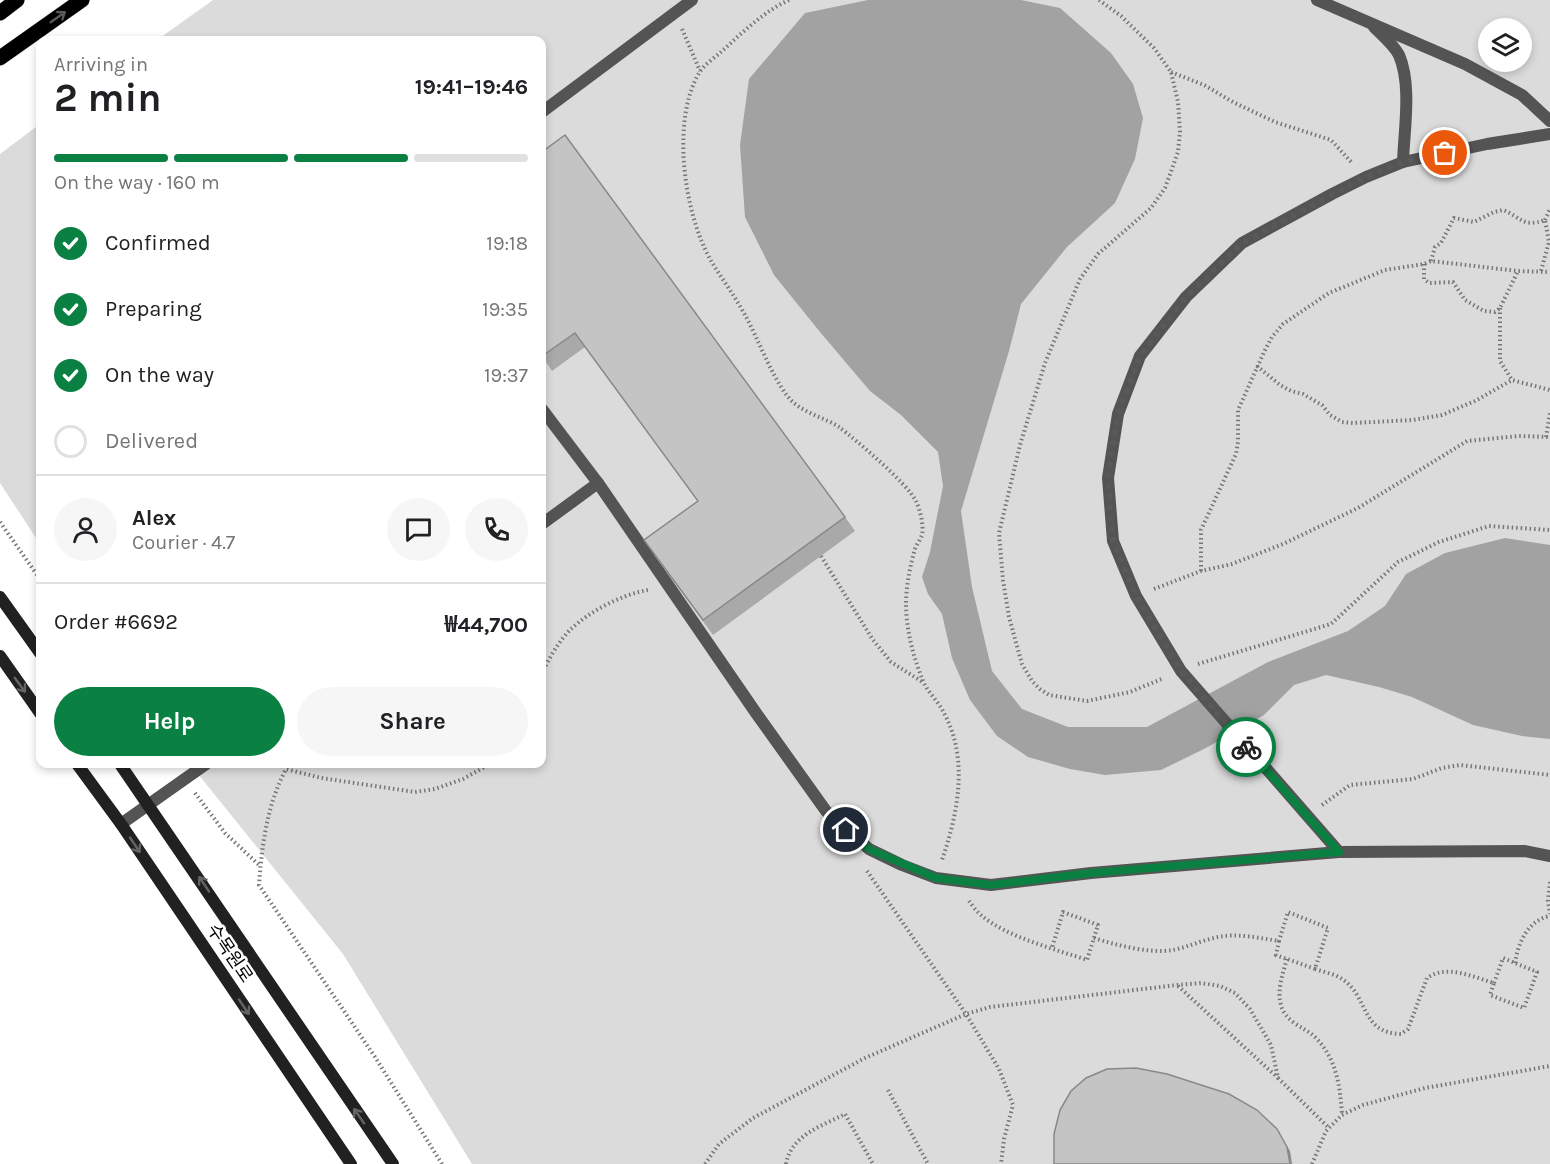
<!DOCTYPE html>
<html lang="en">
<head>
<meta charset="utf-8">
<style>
  body { margin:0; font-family:Karla,"Noto Sans KR",sans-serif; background:#f6f6f6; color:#202124; height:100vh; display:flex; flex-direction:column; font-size:22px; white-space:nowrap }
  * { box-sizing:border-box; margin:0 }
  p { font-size:20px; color:#757577 }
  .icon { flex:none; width:33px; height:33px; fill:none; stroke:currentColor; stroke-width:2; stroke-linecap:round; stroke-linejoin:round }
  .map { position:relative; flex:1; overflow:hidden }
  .drawer { position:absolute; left:36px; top:36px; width:510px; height:732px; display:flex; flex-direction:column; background:#fff; border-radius:12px; box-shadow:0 3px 9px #0003 }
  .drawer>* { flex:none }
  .buttons { position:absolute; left:1478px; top:18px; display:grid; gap:12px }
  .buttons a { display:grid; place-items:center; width:54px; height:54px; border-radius:50%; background:#fff; box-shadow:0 3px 9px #0003; font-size:30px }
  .pin { position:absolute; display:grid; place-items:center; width:51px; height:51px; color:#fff; margin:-26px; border:3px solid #fff; border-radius:50%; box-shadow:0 2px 6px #0007 }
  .courier { position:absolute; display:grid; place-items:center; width:60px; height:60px; margin:-30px; border:4px solid #0b8043; border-radius:50%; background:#fff; color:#222; box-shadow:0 2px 8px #0007 }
  .overview em { font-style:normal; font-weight:700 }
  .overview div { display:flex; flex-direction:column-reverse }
  .overview { display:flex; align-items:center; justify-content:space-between; height:102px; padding:0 18px }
  h1 { font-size:39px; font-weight:700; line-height:45px }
  .bar { display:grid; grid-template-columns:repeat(4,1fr); gap:9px 6px; align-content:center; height:72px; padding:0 18px }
  .bar i { height:8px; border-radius:4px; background:#e0e0e0 }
  .bar .current { background:#0b8043 }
  .bar p { grid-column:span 4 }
  .line { display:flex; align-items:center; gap:15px; padding:0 18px; border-top:2px solid #e0e0e0 }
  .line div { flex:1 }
  .round { display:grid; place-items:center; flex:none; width:63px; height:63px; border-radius:32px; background:#f6f6f6 }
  ol { padding:0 18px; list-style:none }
  li { display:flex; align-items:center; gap:18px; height:66px }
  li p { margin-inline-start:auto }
  li .icon { padding:6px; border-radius:50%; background:#0b8043; color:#fff; stroke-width:4 }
  li:last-child { color:#757577 }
  li i { width:33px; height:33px; border:3px solid #e0e0e0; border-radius:50% }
  .action { display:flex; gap:12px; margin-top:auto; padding:12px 18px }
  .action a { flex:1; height:69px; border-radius:36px; background:#0b8043; color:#fff; font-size:24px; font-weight:700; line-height:69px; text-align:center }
  .action a+a { background:#f6f6f6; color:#202124 }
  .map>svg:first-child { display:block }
</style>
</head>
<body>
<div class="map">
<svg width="1550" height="1164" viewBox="0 0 1550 1164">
  <rect width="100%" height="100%" fill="#fff"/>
  <g fill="#dbdbdb" fill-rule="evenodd">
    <path d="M213,0h1337v1164h-1078l-129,-210 -153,-190h352v-724h-385zM1488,28h33v34h-33z"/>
    <path d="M40,124v420l-40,-61v-329z"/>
  </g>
  <path fill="#a2a2a2" d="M868,0h153l39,8 51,45 22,31 10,34 -8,41 -20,44 -48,44 -46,57 -12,47 -48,160 11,76 20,84 30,38 46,18h79l121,-65 80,-31 37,-25 21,-32 39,-21 60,-15 45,7v194l-28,-3 -49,-11 -61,-28 -33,-10 -53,-12 -32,10 -30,30 -60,34 -43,21 -56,5 -35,-6 -42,-12 -31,-21 -27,-36 -18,-42 -10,-44 -14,-20 -6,-17 8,-25 13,-66 -5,-34 -37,-37 -31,-24 -50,-59 -46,-57 -29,-58 -5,-72 9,-66 56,-66z"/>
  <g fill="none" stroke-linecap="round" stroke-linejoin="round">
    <g stroke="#dbdbdb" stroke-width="16">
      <g id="primary">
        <path d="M0,13l17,-13"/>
        <path d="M0,58l82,-58"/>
      </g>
    </g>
    <g stroke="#767676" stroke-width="4" stroke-dasharray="1.5 3" stroke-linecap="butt">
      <path d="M789,0c-26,12 -47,33 -68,52 -7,6 -17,13 -22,21 -28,48 -15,139 11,186 11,19 25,37 35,56 13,23 31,73 49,88 13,11 31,15 45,24 17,13 68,56 77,74 4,9 8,24 6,34 -2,5 -5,9 -7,14 -5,17 -9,38 -9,55 0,26 8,56 18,79 5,11 15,19 20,30 25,46 14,100 -2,147"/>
      <path d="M1099,0l22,16 33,32 17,24 7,30 2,30 -2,20 -13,36 -14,20 -53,46 -18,25 -35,84 -25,82 -21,88 4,47 6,37 13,47 10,17 8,8 9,6 38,6 43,-9 34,-14"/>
      <path d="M682,29l18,42"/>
      <path d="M1171,72l33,13 29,17 42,20 56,18 22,24"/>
      <path d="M1545,220l5,-11"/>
      <path d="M1431,261l4,-14 6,-4 13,-25 20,4 20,-10 9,-2c18,7 19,18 42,10l4,22 -8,29"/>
      <path d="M1424,264v15l5,4 24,-1 12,18 19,11 11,1 5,-4 18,-37"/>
      <path d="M1500,308v53l12,19"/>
      <path d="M1257,366l23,19 11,6 12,3 19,11 8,10 12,7 11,1 60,-3 29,-5 33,-14 37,-21 38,10"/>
      <path d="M1546,437l4,-24"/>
      <path d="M0,522l40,57"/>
      <path d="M821,556l52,84 18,22 33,21"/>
      <path d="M1201,571v-41l35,-76 2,-12v-32l26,-58 8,-15 11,-13 46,-31 56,-23 39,-6 7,-3 87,10 32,1"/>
      <path d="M1154,589l47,-18 31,-7 51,-20 75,-36 109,-67 52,-5 31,1"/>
      <path d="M1198,664l133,-40 67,-62 41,-20 50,-16 61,4"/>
      <path d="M542,674c6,-14 16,-32 28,-44 18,-18 53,-36 78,-40"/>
      <path d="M195,793l30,40 34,32"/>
      <path d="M1322,805l28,-20 63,-6 29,-11 18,-3 90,10"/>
      <path d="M867,871l99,143 24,-7 187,-22 24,-2 19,3 15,7 15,16 21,36 7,33 51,50"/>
      <path d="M1550,882l-2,19 2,13"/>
      <path d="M969,901c3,4 7,10 12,14 25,22 74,34 106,45l11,-35 -35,-13 -11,36"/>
      <path d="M1094,938c22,7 56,16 79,12 15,-3 30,-10 45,-13 20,-4 41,1 61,4l-3,14 39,14 13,-41 -40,-16 -9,29"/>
      <path d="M1287,959c-7,23 -15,47 6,63 8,6 16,9 23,16 21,22 24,48 26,77"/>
      <path d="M1515,963c3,-20 13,-43 35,-47"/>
      <path d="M1315,969c9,3 20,5 27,10 27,17 18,54 59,55l7,-5 19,-51c20,-14 46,-1 67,5l-4,12 34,13 13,-36 -34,-14 -9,25"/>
      <path d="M1178,986l100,92"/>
      <path d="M888,1090l40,74"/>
      <path d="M442,1164l-67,-107 -116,-172c3,-41 8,-80 27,-116l35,9 94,14 20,-3 28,-10 27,-15"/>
      <path d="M705,1164l14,-20 34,-26 112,-60 101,-44 33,55 14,36 -9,34 -3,25"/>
      <path d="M786,1164c5,-29 36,-38 59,-50l28,50"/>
      <path d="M1312,1164l14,-33 16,-16 21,-10 62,-17 125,-22"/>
    </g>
    <g stroke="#545454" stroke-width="12">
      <path d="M1317,0l148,64 57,31 28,26"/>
      <path d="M1374,27c8,8 20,18 25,28 13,30 5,75 4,107"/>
      <path d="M542,112l150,-112"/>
      <path d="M542,409l56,74 158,230 70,98 43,38 33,16 34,13 55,7 100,-12 248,-21 185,-1 26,5"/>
      <path d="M542,524l56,-41"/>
      <path d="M121,824l85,-60"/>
      <path d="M1339,852l-158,-181 -45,-75 -23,-55 -5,-63 10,-64 22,-58 46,-59 56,-54 90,-49 34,-17 37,-15 84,-18 63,-10"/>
    </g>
    <g stroke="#212121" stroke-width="12">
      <path d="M0,597l40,56"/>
      <path d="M0,656l40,57"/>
      <path d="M77,764l44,60 230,340"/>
      <path d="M120,764l273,400"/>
    </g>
    <use href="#primary" stroke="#000" stroke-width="15"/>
  </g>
  <path fill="#a9a9a9" d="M542,152l303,365 10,14 -142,104 -59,-80 44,-54 -113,-154 -33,24 -10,-15z"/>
  <path fill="#898989" d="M1279,1133l11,18 2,13h-2z"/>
  <g fill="#c4c4c4" stroke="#898989" stroke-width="1.5">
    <path d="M565,135l280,382 -142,103 -59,-80 54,-39 -123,-168 -33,23v-204z"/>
    <path d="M1136,1068l31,6 62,20 28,16 20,19 10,18 3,17h-236v-30l6,-24 11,-19 15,-13 21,-9z"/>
  </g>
  <defs><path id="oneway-shaft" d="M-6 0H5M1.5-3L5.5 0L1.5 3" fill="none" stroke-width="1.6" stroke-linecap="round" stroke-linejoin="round" transform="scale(1.5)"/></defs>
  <use stroke="#595959" href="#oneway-shaft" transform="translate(58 17) rotate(-35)"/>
  <g stroke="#646464">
    <use href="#oneway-shaft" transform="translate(20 685) rotate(54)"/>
    <use href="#oneway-shaft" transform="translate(135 845) rotate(56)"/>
    <use href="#oneway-shaft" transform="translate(204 884) rotate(-124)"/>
    <use href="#oneway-shaft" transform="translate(244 1007) rotate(56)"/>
    <use href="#oneway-shaft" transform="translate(359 1116) rotate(-125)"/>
  </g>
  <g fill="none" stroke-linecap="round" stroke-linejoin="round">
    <path stroke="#595959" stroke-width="6" stroke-dasharray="0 10.8" d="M1246,747l-65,-76 -45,-75 -23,-55 -5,-63 10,-64 22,-58 46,-59 56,-54 124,-66 37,-15 42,-9"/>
    <path stroke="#0b8043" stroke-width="8" d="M846,830l23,19 67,29 55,7 100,-12 248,-21 -93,-105"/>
  </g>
  <g text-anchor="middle" stroke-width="5" stroke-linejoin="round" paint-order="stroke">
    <g font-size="18" fill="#000" stroke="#fff">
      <text transform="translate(230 953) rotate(56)" y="6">수목원로</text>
    </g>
  </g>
</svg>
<div class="buttons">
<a><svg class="icon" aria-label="layers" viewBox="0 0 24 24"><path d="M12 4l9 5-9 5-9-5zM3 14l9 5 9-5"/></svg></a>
</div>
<div class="pin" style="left:1445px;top:153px;background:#ea580c"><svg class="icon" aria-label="bag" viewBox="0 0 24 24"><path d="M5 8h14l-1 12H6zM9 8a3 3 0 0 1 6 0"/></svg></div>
<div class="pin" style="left:846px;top:830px;background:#1f2937"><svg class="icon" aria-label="home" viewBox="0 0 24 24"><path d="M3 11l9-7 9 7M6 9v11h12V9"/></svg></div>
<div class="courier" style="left:1246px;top:747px"><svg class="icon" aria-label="bike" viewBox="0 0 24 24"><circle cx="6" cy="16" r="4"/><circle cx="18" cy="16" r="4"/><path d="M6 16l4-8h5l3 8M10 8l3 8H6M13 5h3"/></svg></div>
<section class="drawer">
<div class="overview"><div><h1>2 min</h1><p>Arriving in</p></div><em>19:41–19:46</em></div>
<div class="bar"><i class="current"></i><i class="current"></i><i class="current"></i><i></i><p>On the way · 160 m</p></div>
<ol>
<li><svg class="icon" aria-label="check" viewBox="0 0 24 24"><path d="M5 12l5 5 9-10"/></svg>Confirmed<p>19:18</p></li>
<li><svg class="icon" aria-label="check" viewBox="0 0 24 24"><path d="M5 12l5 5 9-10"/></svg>Preparing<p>19:35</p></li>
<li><svg class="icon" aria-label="check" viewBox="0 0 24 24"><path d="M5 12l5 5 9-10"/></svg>On the way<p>19:37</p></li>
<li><i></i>Delivered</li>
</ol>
<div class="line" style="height:108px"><a class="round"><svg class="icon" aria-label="person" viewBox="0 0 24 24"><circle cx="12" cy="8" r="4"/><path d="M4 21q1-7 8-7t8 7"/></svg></a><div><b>Alex</b><p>Courier · 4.7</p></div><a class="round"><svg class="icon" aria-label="chat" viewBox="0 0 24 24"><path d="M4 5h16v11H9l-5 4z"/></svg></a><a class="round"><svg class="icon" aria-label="phone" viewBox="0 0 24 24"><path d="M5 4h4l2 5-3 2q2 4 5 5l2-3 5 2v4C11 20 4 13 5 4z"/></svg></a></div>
<div class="line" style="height:78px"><div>Order #6692</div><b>₩44,700</b></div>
<div class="action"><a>Help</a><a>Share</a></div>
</section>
</div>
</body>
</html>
